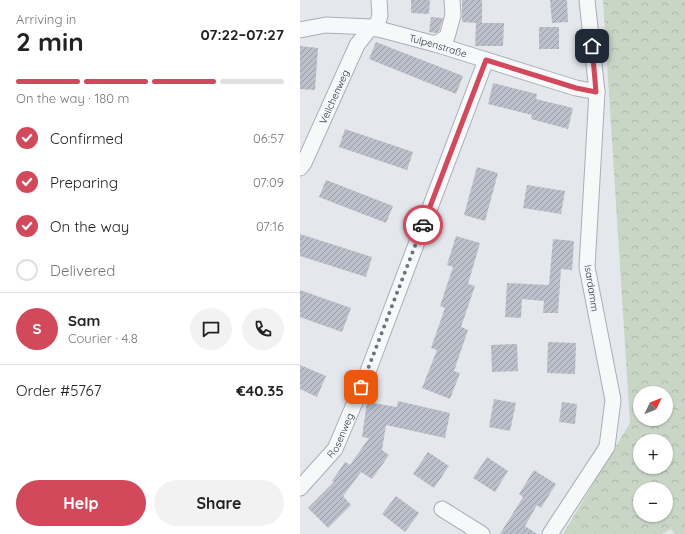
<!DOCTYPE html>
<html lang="en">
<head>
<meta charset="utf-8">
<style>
  body { margin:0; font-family:Quicksand,sans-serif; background:#f2f2f2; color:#222; height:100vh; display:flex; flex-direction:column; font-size:15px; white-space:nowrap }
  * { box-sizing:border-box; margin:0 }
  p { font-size:13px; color:#767676 }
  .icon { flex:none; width:22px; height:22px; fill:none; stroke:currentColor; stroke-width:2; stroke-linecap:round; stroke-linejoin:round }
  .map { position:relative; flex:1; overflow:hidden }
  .side { display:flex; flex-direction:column; background:#fff; width:300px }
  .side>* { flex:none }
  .needle { width:26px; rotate:47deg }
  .controls { position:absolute; left:333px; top:386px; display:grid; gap:8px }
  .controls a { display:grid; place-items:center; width:40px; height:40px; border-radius:50%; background:#fff; box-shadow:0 1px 3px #0004; font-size:20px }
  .pin { position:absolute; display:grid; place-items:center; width:34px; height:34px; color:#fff; margin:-17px; border-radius:8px; box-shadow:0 2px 6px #0006 }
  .courier { position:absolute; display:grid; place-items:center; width:40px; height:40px; margin:-20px; border:3px solid #d1495b; border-radius:50%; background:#fff; color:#222; box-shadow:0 1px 5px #0007 }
  .head em { font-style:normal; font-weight:700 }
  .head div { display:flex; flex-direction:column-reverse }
  .head { display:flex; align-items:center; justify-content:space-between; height:68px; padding:0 16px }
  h1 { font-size:26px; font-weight:700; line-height:30px }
  .bar { display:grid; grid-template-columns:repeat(4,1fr); gap:6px 4px; align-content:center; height:48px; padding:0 16px }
  .bar i { height:5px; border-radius:3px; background:#e0e0e0 }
  .bar .selected { background:#d1495b }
  .bar p { grid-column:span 4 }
  .line { display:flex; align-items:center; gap:10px; padding:0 16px; border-top:1px solid #e0e0e0 }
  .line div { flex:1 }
  .round { display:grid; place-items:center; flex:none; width:42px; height:42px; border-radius:21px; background:#f2f2f2 }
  ol { padding:0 16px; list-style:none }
  li { display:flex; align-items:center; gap:12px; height:44px }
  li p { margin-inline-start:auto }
  li .icon { padding:4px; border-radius:50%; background:#d1495b; color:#fff; stroke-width:4 }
  li:last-child { color:#767676 }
  li i { width:22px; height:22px; border:2px solid #e0e0e0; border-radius:50% }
  .button { display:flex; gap:8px; margin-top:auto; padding:8px 16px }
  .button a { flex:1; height:46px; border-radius:24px; background:#d1495b; color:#fff; font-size:16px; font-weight:700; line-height:46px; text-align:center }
  .button a+a { background:#f2f2f2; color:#222 }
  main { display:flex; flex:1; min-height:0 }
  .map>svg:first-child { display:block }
</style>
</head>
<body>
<main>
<section class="side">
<div class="head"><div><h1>2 min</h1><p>Arriving in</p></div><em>07:22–07:27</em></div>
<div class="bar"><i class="selected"></i><i class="selected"></i><i class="selected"></i><i></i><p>On the way · 180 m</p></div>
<ol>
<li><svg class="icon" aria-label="check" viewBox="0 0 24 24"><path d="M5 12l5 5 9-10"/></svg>Confirmed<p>06:57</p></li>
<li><svg class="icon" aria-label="check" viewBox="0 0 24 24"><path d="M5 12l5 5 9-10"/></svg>Preparing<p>07:09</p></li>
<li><svg class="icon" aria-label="check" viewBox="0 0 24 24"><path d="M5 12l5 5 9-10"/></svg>On the way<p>07:16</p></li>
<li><i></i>Delivered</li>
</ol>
<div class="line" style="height:72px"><b class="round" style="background:#d1495b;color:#fff">S</b><div><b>Sam</b><p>Courier · 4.8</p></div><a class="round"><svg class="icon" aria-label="chat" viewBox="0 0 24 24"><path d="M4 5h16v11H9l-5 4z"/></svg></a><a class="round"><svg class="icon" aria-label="phone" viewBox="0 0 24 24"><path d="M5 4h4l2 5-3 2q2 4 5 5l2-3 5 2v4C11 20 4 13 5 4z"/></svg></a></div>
<div class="line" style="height:52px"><div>Order #5767</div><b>€40.35</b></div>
<div class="button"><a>Help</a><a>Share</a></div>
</section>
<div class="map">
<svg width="385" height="534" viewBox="0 0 385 534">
  <defs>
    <pattern id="forest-crowns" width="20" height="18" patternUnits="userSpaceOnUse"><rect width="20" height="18" fill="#c9d6c5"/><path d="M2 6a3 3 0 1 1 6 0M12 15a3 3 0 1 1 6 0" fill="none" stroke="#adb8ab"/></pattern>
    <pattern id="building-hatch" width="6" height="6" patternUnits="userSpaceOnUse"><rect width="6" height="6" fill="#bbc0ca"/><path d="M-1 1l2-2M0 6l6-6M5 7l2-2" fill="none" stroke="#989da6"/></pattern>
  </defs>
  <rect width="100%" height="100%" fill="#e4e7ec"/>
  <path fill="url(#forest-crowns)" fill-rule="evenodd" d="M303,0h82v534h-10l-4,-5 -9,5h-99l67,-111zM340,393h26v26h-26zM340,441h26v26h-26zM340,489h26v26h-26z"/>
  <g fill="url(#building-hatch)">
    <path d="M111,0h19l-1,14 -18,-1z"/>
    <path d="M162,0h20v23h22l-1,23h-28l1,-23 -14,-1z"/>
    <path d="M250,0h17l1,22 -16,1z"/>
    <path d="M131,17l12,1 -4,13 -3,2 -7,-1z"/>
    <rect x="239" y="27" width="20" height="22"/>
    <path d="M76,42l87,34 -7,18 -87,-35z"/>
    <path d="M0,46l18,2 -3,42 -15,-1z"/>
    <path d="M193,83l44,11 -1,5 37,9 -5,21 -37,-10 1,-4 -44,-11z"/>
    <path d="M45,129l68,23 -6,18 -68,-23z"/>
    <path d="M177,167l21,6 -13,48 -21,-6z"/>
    <path d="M26,180l67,26 -7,17 -67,-26z"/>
    <path d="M227,185l38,6 -4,23 -38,-6z"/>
    <path d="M0,234l72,23 -6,20 -66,-21z"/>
    <path d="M156,236l24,7 -12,41 7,2 -14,41 7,3 -14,41 6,2 -10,26 -28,-11 15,-38 -6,-2 14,-40 -5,-2 13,-39 -6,-2z"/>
    <path d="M253,239l21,2 -2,29 -11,-1 -3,44h-15l1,-12 -22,-2 -1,19 -16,-1 2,-34 42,2z"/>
    <path d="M0,290l51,18 -9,24 -42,-15z"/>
    <path d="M248,342l28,1 -1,31 -28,-1z"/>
    <path d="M217,344l1,27 -26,1 -1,-27z"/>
    <path d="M0,365l26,11 -9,21 -17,-8z"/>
    <path d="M194,399l22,4 -6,28 -21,-4z"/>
    <path d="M98,401l52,12 -5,25 -59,-13 -4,25 7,5 -17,24 -11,-7 -18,24 8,9 -23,23 -20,-20 26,-26 -2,-1 13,-19 5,3 19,-27 -7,-1 5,-35 30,5z"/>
    <path d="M262,402l15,2 -2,20 -16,-2z"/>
    <path d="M128,452l21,14 -15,22 -21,-14z"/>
    <path d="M187,457l21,14 -13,21 -22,-14z"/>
    <path d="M234,470l22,14 -15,24 -4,-3 -12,21 12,8h-37l23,-37 -4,-3z"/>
    <path d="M96,496l23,17 -14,19 -23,-18z"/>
  </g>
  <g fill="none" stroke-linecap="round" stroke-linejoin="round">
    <g stroke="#a9aeb7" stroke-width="17">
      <g id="minor">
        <path d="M76,29l4,-14 -1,-15"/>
        <path id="s1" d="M0,30l26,-5 45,2 64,17 141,44 21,4"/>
        <path d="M135,44l12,-7 6,-22 -1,-15"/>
        <path id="s2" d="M0,168l4,-5 53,-118 14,-18"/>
        <path id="s3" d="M0,488l35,-39 32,-75 119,-314"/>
        <path d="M142,509l40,25"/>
        <path d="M250,534l57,-87 6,-47 -26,-133 10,-175 -10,-92"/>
      </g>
    </g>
    <use href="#minor" stroke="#f7f8fa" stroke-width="15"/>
  </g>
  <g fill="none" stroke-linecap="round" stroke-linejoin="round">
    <path stroke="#6c737f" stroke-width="4" stroke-dasharray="0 7.2" d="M61,387l62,-162"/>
    <path stroke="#d1495b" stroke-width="5" d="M123,225l63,-165 90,28 20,4 -4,-46"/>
  </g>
  <g text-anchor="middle" stroke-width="3" stroke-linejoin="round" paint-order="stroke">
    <g font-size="10" fill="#2b3445" stroke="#f4f6f9">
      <text dy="4" stroke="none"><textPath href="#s1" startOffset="141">Tulpenstraße</textPath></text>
      <text dy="4" stroke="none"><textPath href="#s2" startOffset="79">Veilchenweg</textPath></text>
      <text transform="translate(292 288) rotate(81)" y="4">Isardamm</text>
      <text dy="4" stroke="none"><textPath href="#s3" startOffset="67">Rosenweg</textPath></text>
    </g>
  </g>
</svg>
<div class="controls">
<a><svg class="needle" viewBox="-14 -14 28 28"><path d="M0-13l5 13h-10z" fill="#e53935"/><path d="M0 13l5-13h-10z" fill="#767676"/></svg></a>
<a>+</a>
<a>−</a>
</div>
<div class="pin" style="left:61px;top:387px;background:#ea580c"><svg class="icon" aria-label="bag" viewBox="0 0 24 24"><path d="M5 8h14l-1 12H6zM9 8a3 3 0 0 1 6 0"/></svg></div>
<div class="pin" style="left:292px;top:46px;background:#1f2937"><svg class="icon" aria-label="home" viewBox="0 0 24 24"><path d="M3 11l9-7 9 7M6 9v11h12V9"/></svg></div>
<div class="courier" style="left:123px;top:225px"><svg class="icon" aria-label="car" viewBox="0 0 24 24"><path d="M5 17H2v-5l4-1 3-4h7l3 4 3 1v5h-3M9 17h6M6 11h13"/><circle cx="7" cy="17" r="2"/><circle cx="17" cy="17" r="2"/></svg></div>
</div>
</main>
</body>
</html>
